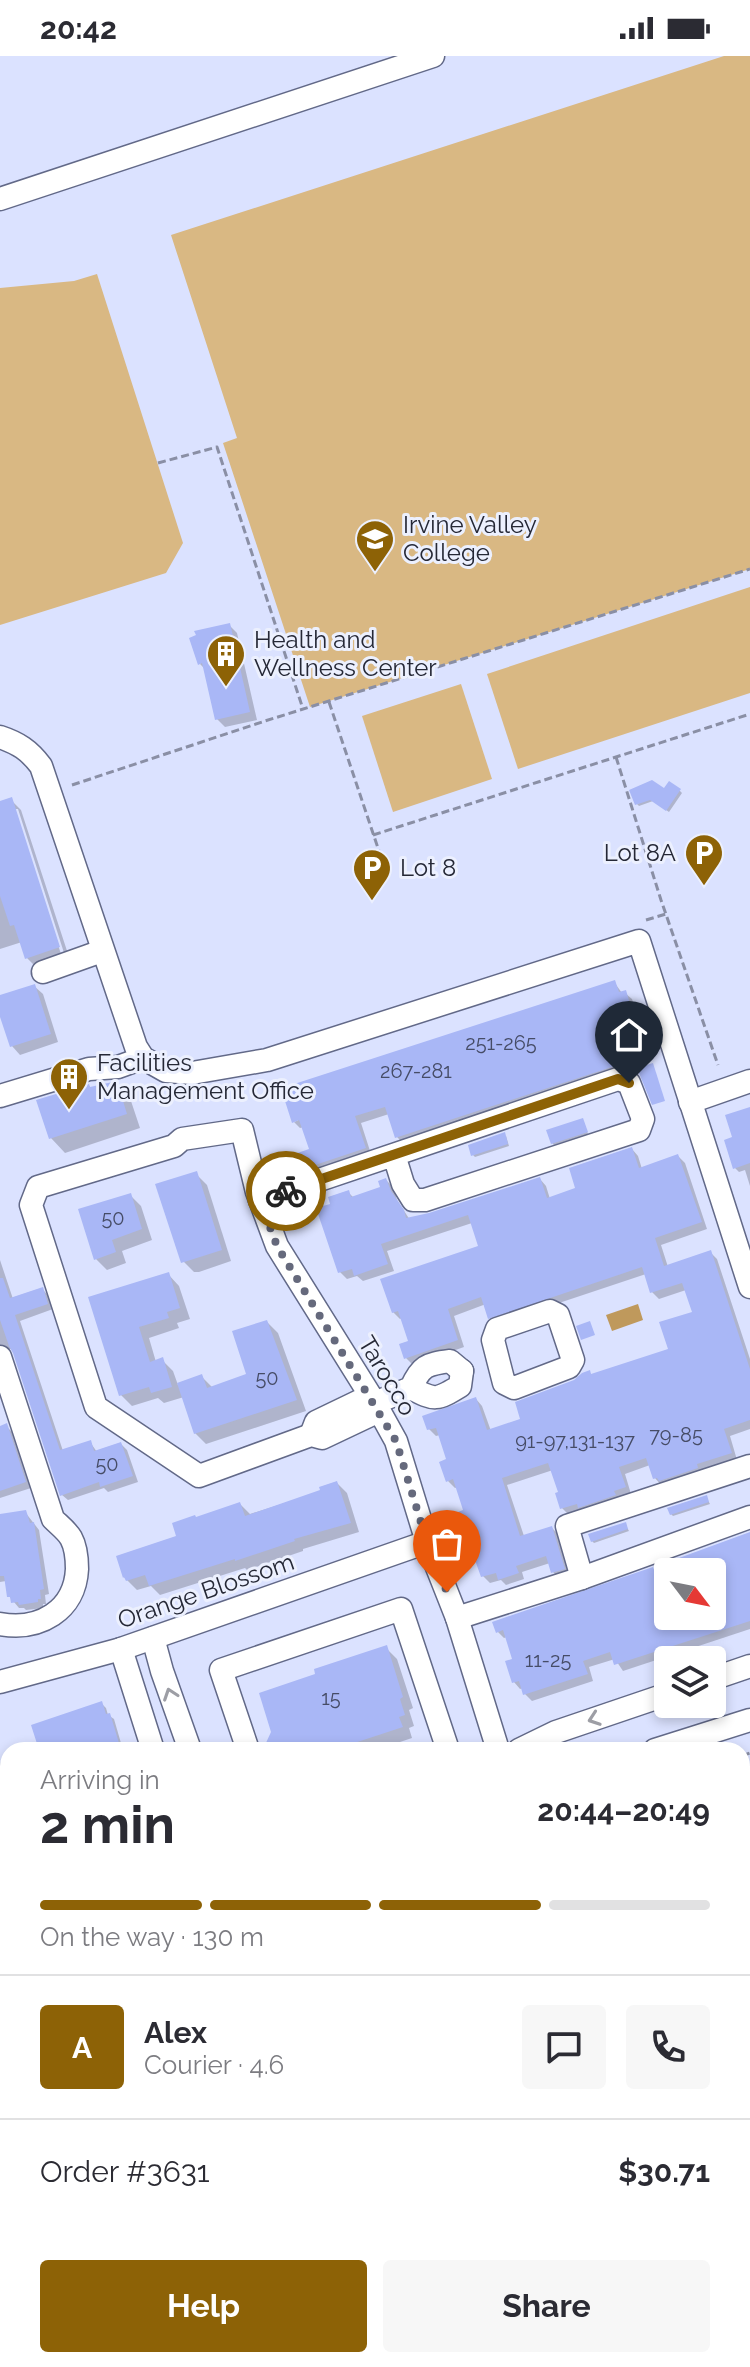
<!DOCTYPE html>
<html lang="en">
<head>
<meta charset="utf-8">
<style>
  body { margin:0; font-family:Raleway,sans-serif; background:#f7f7f7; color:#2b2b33; height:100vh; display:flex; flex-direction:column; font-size:30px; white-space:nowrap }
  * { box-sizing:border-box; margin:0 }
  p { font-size:26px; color:#7c7c81 }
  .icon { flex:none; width:44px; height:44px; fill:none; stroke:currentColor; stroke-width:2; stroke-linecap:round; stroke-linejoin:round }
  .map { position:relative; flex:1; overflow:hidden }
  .details { position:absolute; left:0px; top:1686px; width:750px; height:626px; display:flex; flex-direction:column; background:#fff; border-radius:24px 24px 0 0; box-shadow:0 4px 12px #0003 }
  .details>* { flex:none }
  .needle { width:52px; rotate:122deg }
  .fabs { position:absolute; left:654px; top:1502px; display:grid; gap:16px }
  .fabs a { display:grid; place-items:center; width:72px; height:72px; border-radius:8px; background:#fff; box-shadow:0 4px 12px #0003; font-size:40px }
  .pin { position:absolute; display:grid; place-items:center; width:68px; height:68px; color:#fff; margin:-82px -34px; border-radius:50% 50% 50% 0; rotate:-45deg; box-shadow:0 0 8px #0007 }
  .pin .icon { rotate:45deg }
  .courier { position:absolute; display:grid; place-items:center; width:80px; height:80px; margin:-40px; border:6px solid #8d6206; border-radius:50%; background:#fff; color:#222; box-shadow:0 2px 10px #0007 }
  .headline em { font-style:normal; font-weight:700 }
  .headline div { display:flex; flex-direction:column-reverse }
  .headline { display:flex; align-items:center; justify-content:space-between; height:136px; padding:0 40px }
  h1 { font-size:52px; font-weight:700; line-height:60px }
  .bar { display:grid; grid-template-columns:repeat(4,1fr); gap:12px 8px; align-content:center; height:96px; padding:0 40px }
  .bar i { height:10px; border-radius:6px; background:#e1e1e2 }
  .bar .current { background:#8d6206 }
  .bar p { grid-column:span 4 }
  .line { display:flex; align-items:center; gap:20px; padding:0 40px; border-top:2px solid #e1e1e2 }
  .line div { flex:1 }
  .round { display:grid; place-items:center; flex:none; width:84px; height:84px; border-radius:8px; background:#f7f7f7 }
  .action { display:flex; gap:16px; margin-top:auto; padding:16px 40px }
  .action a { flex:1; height:92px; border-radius:8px; background:#8d6206; color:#fff; font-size:32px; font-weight:700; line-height:92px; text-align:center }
  .action a+a { background:#f7f7f7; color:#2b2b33 }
  .status { display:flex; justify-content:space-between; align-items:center; height:56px; padding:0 40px; background:#fff; direction:ltr }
  .status svg { height:22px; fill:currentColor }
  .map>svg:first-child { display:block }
</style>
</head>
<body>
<div class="status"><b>20:42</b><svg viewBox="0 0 49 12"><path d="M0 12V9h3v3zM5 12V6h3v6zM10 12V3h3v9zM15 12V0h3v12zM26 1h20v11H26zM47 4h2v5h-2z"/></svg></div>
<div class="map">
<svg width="750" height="2311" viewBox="0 0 750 2311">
  <rect width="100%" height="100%" fill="#dbe2ff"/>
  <g fill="#d9b883">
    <path d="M724,0h26v513l-440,138 -87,-264 14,-5 -66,-203z"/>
    <path d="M97,218l86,269 -17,30 -166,52v-337l74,-7z"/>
    <path d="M750,531v106l-232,76 -31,-95z"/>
    <path d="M461,628l31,95 -99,33 -31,-96z"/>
    <path d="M750,1990v321h-750v-76l8,-3v72h734v-311z"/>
  </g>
  <path fill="#bf995c" d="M638,1248l5,16 -31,11 -6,-16z"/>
  <g fill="#0003" fill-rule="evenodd">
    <path d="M229,569l8,8 20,87 -32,7 -8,-8 -12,-50 -5,-5z"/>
    <path d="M665,735h15l2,2 -13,19 -16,-11 -14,5 -2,-2z"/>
    <path d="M11,744l10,10 48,147 -32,11 -10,-10 -5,-16 -22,7v-146zM13,753h5l47,147 -3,1z"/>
    <path d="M614,926l8,11h3l7,6 6,19 -7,2 5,13 -23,8 10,31 -219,72 -7,-7 -8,-23 -28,9 10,31 -68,23 -7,-7 15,-20 -7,-23 -4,1 -6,-6z"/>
    <path d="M34,930l9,8 15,48 -38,13 -8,-9 -12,-35v-14z"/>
    <path d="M116,1027l14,15 10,30 -75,25 -14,-15 38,-52 3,3z"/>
    <path d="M750,1053v77l-5,-16 -6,2 -4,-4v-29z"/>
    <path d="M584,1067l4,11 -34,11 -2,-2z"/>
    <path d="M506,1080l3,10 -34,11 -2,-2z"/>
    <path d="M632,1093l6,7 4,13 36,-13 7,7 22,66 -46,16 7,22 42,-15 7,7 33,100v70l-20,7 7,24 -76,25 -6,-7 -5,-13 -25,9 6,20 -62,21 -7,-7 -1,-15 -8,-23 -46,15 17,51 28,-8 7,7 11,41 -10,3 -7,-7 -3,-9 -28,9 2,7 -18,6 -5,-5 -11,3 -7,-7 -25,-89 -3,1 -7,-7 1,-21 -9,-25 -4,1 -7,-7 47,-30 6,7 9,25 32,-11 66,-48 4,4 77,-26 24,-37 -8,-23 -27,9 -7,-7 -6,-18 -150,50 -7,-6 -3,-14 -32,12 10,31 -51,18 -7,-7 4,-16 -8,-24 -2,1 -7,-7 87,-65 -8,-24 -85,28 7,20 -31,10 -6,-5 -10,3 -7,-7 -7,-67 15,-13 6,6 28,-10 4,-8 7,7 4,13 13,20 130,-41 6,7 4,13 28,-10z"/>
    <path d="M196,1118l11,11 24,76 -32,11h-5l-12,-12z"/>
    <path d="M130,1139l11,11 11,34 -30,11 4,12 -19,7 -11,-11z"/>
    <path d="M0,1204l13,39 29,-10 6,6 5,14 -33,12 43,130 27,-9 7,10 24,-8 6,6 11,32 -30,10 -4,-4 -36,12 -6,-5 -47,-143 -4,-3 -11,1z"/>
    <path d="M168,1218l11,12 11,33 -13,4 2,5 -30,10 7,24 6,-2 11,11 5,14 24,-8 11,11 36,-12 18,-54 11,11 28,78 -100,33 -11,-11 -11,-36 -20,6 -6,-5 -26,8 -11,-11 -31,-97z"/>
    <path d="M6,1370l6,6 19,56 -31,10v-70z"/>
    <path d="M337,1427l10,10 12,39 -56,17v2l-56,19 -2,-2 -85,27 -9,-9 -14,4 -13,-13 55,-40 18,-18 43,-15 10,10 73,-23z"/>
    <path d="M706,1441l4,7 -37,12 -2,-2z"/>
    <path d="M25,1456l14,18 10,64 -4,1 1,9h-3v4l-17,2 -2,-2h-5l-10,-12 -3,-15 -6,1v-66z"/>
    <path d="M625,1468l4,7 -35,12 -2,-2z"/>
    <path d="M750,1478v95l-127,42 -8,-12 -26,8 4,14 -61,20 -7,-7 -2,-6 -3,1 -6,-7 1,-22 -8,-23 -3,1 -7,-7 156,-62 6,7 4,12 5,-2v30h44v-44h-27l-4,-13z"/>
    <path d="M386,1592l11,11 16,49 -4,2 5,16 -5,2 3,10 -36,12h-104l-5,-5 7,-13z"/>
    <path d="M101,1647l5,5 2,7 6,4 9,31h-82z"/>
    <path d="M0,1705l8,33v71l-8,1z"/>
    <path d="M750,1709v115l-8,3v-116z"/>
    <path d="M8,1899v34l-2,-7 -6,2v-27z"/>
    <path d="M0,1993l8,3v74l-8,3z"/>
  </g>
  <g fill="#a9b7f6">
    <path d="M230,567l20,89 -35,8 -13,-57 -4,2 -9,-27 7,-3 -2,-4z"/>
    <path d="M652,724l12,8 5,-7 12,8 -15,22 -16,-11 -15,5 -6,-15z"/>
    <path d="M12,741l48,150 -35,12 -11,-34 -4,1 -10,-30v-95z"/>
    <path d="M615,924l4,12 7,-2 6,21 -6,2 4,14 -22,7 10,31 -223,73 -10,-31 -30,9 11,32 -72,24 -5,-16 20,-7 -10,-29 -7,3 -7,-22 7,-2 -4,-13z"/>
    <path d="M35,928l16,50 -41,13 -10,-30v-22z"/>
    <path d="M653,1007l12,38 -13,4 -15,-37z"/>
    <path d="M117,1025l10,33 -78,25 -13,-39 53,-16 1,3z"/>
    <path d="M750,1051v56l-17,6 -9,-29 8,-3 -7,-22z"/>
    <path d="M583,1062l5,14 -37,12 -5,-14z"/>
    <path d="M505,1076l3,12 -37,12 -3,-11z"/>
    <path d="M632,1091l7,21 39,-14 24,68 -47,16 9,28 47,-16 39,119v51l-26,9 8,24 -35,11 1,4 -39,13 -2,-3 -4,1 -7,-21 -27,9 7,20 -12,4 2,4 -38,13 -1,-4 -17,5 -5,-16 3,-1 -10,-29 -46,15 18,58 32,-10 13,43 -14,4 -5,-17 -30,10 3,7 -21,7 -2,-7 -15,4 -23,-65 5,-2 -10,-31 -7,3 -7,-20 7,-3 -10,-31 -9,2 -5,-14 54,-19 11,33 33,-11 -5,-17 59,-22 8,-7 8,-3 1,4 77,-25 -9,-27 33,-10 -10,-29 -32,10 -8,-26 -154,52 -7,-22 -33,12 10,31 -54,19 -5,-15 9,-3 -10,-30 -6,2 -12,-34 98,-33 -10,-31 -87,29 7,20 -34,12 -2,-7 -14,4 -22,-65 14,-4 -2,-7 21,-7 2,7 29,-10 -2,-6 8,-3 5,13 13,19 2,8 23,-5 111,-36 7,21 28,-10 -6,-20z"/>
    <path d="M197,1115l25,79 -41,13 -26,-79z"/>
    <path d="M131,1137l11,36 -30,11 4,12 -22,8 -16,-51z"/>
    <path d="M169,1216l11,36 -13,4 2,6 -30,9 11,35 13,-5 9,30 -21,6 -2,-6 -30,9 -31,-99z"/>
    <path d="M0,1222h3l7,20 33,-11 5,17 -33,11 45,135 31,-10 3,11 27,-9 12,34 -33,11 -1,-5 -39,14 -47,-143 -4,-7 -9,-26z"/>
    <path d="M267,1264l30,80 -103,34 -17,-51 25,-9 5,14 39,-14 -14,-43z"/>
    <path d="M590,1265l5,14 -14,5 -5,-14z"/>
    <path d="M7,1367l19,59 -26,9v-65z"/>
    <path d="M337,1425l14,42 -57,16 1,2 -60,20v-2l-86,27 -4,-11 -19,6 -2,-4 -1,1 -7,-22 60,-20 -4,-13 23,-8 1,2 44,-15 5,14 75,-26 -1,-3z"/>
    <path d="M707,1439l2,7 -39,13 -3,-7z"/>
    <path d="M26,1454l4,13 4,-1 10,67 -4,1 1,9h-3v3l-19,3 -1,-3 -7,1 -1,-6h-3l-3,-21h-4v-62z"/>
    <path d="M626,1466l2,7 -37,13 -3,-8z"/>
    <path d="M750,1476v89l-136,44 -4,-13 -27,9 5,13 -65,21 -4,-14 -7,2 -7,-22 7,-2 -9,-29 -7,3 -4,-11 161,-55 15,43v6h44v-55l-29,10 -4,-13z"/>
    <path d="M387,1589l16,52 -3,2 5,16 -6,2 4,10 -70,23h-59l-9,-5 6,-13 -12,-39 56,-19 -1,-5z"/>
    <path d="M102,1645l4,13 4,-1 11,37h-82l-8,-25z"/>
  </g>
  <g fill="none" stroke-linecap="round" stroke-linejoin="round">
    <g stroke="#626988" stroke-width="25">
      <g id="minor">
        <path d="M0,143l433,-143"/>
        <path d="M0,681c18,6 29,13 41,29l95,281 7,11 23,13 26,2 75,-13 372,-119 111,346"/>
        <path d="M43,916l59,-21"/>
        <path d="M0,1040l89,-27 29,-2 25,-9"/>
        <path d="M690,1046l60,-21"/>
        <path d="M260,1144l358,-121 11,4 14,36 -4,11 -214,70h-12l-10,-16 -9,-29"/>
        <path d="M550,1255l8,4 15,45 -4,7 -55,21 -10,-5 -11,-43 4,-11z"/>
        <path d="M0,1301l53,162c6,6 14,12 18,19 5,9 6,21 6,31 -2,42 -38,62 -77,55"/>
        <path d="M411,1332c24,13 26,12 49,-2l2,-15"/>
        <path d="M375,1347l36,-15c10,-22 15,-24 39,-27l12,10"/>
        <path d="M379,1355l-57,27 -11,-3 -112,41 -103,-69 -65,-202 7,-18 136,-41 8,-7 60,-9 15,62 20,54 98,157 21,38 31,101 30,76 41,132"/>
        <path d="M311,1379l5,-13 54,-26"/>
        <path d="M582,1522l-15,-52 183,-60"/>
        <path d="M457,1562l125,-40 168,-61"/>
        <path d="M153,1582l9,33 28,79"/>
        <path d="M121,1593l32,101"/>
        <path d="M712,1623l38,-13"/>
        <path d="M0,1626l121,-33 306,-107"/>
        <path d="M248,1694l-27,-80 180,-61 47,141"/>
        <path d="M519,1694l37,-18 112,-38"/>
        <path d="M655,1694l95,-30"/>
        <path d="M0,1857l8,-2"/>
        <path d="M0,1951l8,30"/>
        <path d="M360,2304l3,7"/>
        <path d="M310,2311l14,-7"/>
      </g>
    </g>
    <g stroke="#626988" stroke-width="31">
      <g id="major">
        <path d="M742,1900l8,-3"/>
        <path d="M742,1960l8,-2"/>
        <path d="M0,2141l8,-3"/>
        <path d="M0,2198l8,-3"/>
      </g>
    </g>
    <g stroke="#8a8fa5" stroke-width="3" stroke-dasharray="8 4" stroke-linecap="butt">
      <path d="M158,407l59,-16 86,262"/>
      <path d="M329,646l56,167"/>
      <path d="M616,701l45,143 57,165"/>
      <path d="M72,729l193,-64 485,-152"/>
      <path d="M373,779l377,-121"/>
      <path d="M646,864l20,-6"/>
      <path d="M742,1700l8,-3"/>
      <path d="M742,1819l8,-2"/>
      <path d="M742,2059l8,1"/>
      <path d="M473,2304l10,7"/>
      <path d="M80,2305l4,6"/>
    </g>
    <use href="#minor" stroke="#fff" stroke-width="22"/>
    <use href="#major" stroke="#fff" stroke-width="28"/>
  </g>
  <defs><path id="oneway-chevron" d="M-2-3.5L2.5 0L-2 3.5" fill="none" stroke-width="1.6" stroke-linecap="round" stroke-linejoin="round" transform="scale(2)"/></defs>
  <g stroke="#9d9ea5">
    <use href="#oneway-chevron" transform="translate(170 1638) rotate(-109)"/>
    <use href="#oneway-chevron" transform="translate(594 1663) rotate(161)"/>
  </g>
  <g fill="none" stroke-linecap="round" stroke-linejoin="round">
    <path stroke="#65697c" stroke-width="8" stroke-dasharray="0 14.4" d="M286,1135l-26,9 17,46 119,195 31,101 20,50"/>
    <path stroke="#8d6206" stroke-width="10" d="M286,1135l332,-112 11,4"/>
  </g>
  <defs>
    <g id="university-pin" transform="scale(2)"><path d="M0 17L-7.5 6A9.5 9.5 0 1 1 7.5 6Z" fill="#8d6206" stroke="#ecf0fe"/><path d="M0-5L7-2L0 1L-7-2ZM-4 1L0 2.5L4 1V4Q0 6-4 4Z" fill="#fff"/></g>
    <g id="building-pin" transform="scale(2)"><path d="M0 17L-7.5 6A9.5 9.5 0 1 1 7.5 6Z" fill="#8d6206" stroke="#ecf0fe"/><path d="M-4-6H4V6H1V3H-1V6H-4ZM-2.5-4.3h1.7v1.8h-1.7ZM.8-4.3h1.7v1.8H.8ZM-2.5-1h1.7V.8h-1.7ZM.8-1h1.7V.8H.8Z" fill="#fff"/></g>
    <g id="parking-pin" transform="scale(2)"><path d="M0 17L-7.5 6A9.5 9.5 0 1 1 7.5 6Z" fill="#8d6206" stroke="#ecf0fe"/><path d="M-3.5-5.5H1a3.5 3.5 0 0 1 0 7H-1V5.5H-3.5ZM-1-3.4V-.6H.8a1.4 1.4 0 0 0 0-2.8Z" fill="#fff"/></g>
  </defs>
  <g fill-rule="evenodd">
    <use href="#university-pin" x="375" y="483"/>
    <use href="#building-pin" x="226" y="598"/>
    <use href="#parking-pin" x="704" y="797"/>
    <use href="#parking-pin" x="372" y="812"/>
    <use href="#building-pin" x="69" y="1021"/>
  </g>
  <g text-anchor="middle" stroke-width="6" stroke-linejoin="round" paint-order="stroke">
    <g font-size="20" fill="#464c66">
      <text x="501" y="994">251-265</text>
      <text x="416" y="1022">267-281</text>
      <text x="113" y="1169">50</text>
      <text x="267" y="1329">50</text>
      <text x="676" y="1386">79-85</text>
      <text x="575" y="1392">91-97,131-137</text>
      <text x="107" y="1415">50</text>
      <text x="548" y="1611">11-25</text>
      <text x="331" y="1649">15</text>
    </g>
    <g font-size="24" fill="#252836" stroke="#ecf0fe" text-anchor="start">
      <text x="403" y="477">Irvine Valley<tspan x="403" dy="28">College</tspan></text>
      <text x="254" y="592">Health and<tspan x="254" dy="28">Wellness Center</tspan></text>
      <text x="676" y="805" text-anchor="end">Lot 8A</text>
      <text x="400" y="820">Lot 8</text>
      <text x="97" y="1015">Facilities<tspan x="97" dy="28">Management Office</tspan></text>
    </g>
    <g font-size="24" fill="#252836" stroke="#ecf0fe">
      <text transform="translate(387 1320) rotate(59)" y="8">Tarocco</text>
      <text transform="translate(206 1535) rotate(-19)" y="8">Orange Blossom</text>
    </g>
  </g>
</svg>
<div class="fabs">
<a><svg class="needle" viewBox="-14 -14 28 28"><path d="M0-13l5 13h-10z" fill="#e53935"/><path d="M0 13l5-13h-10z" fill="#7c7c81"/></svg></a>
<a><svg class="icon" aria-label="layers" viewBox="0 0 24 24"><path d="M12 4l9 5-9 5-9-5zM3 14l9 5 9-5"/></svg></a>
</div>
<div class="pin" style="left:447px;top:1536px;background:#ea580c"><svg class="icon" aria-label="bag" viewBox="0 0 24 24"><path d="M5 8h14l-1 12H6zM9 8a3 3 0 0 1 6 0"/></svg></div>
<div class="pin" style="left:629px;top:1027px;background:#1f2937"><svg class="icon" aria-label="home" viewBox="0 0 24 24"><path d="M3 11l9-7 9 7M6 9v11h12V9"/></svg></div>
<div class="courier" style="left:286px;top:1135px"><svg class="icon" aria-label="bike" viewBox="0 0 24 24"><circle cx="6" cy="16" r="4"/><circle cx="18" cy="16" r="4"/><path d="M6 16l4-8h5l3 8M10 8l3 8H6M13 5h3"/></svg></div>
<section class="details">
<div class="headline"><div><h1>2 min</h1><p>Arriving in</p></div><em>20:44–20:49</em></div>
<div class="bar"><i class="current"></i><i class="current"></i><i class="current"></i><i></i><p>On the way · 130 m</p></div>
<div class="line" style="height:144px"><b class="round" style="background:#8d6206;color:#fff">A</b><div><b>Alex</b><p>Courier · 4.6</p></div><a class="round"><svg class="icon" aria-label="chat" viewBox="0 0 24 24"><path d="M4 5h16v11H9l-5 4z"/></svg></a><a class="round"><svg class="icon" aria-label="phone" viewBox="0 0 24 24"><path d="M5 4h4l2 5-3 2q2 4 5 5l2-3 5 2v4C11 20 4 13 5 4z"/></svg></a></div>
<div class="line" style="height:104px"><div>Order #3631</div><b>$30.71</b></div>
<div class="action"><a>Help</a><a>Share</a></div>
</section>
</div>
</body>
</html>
